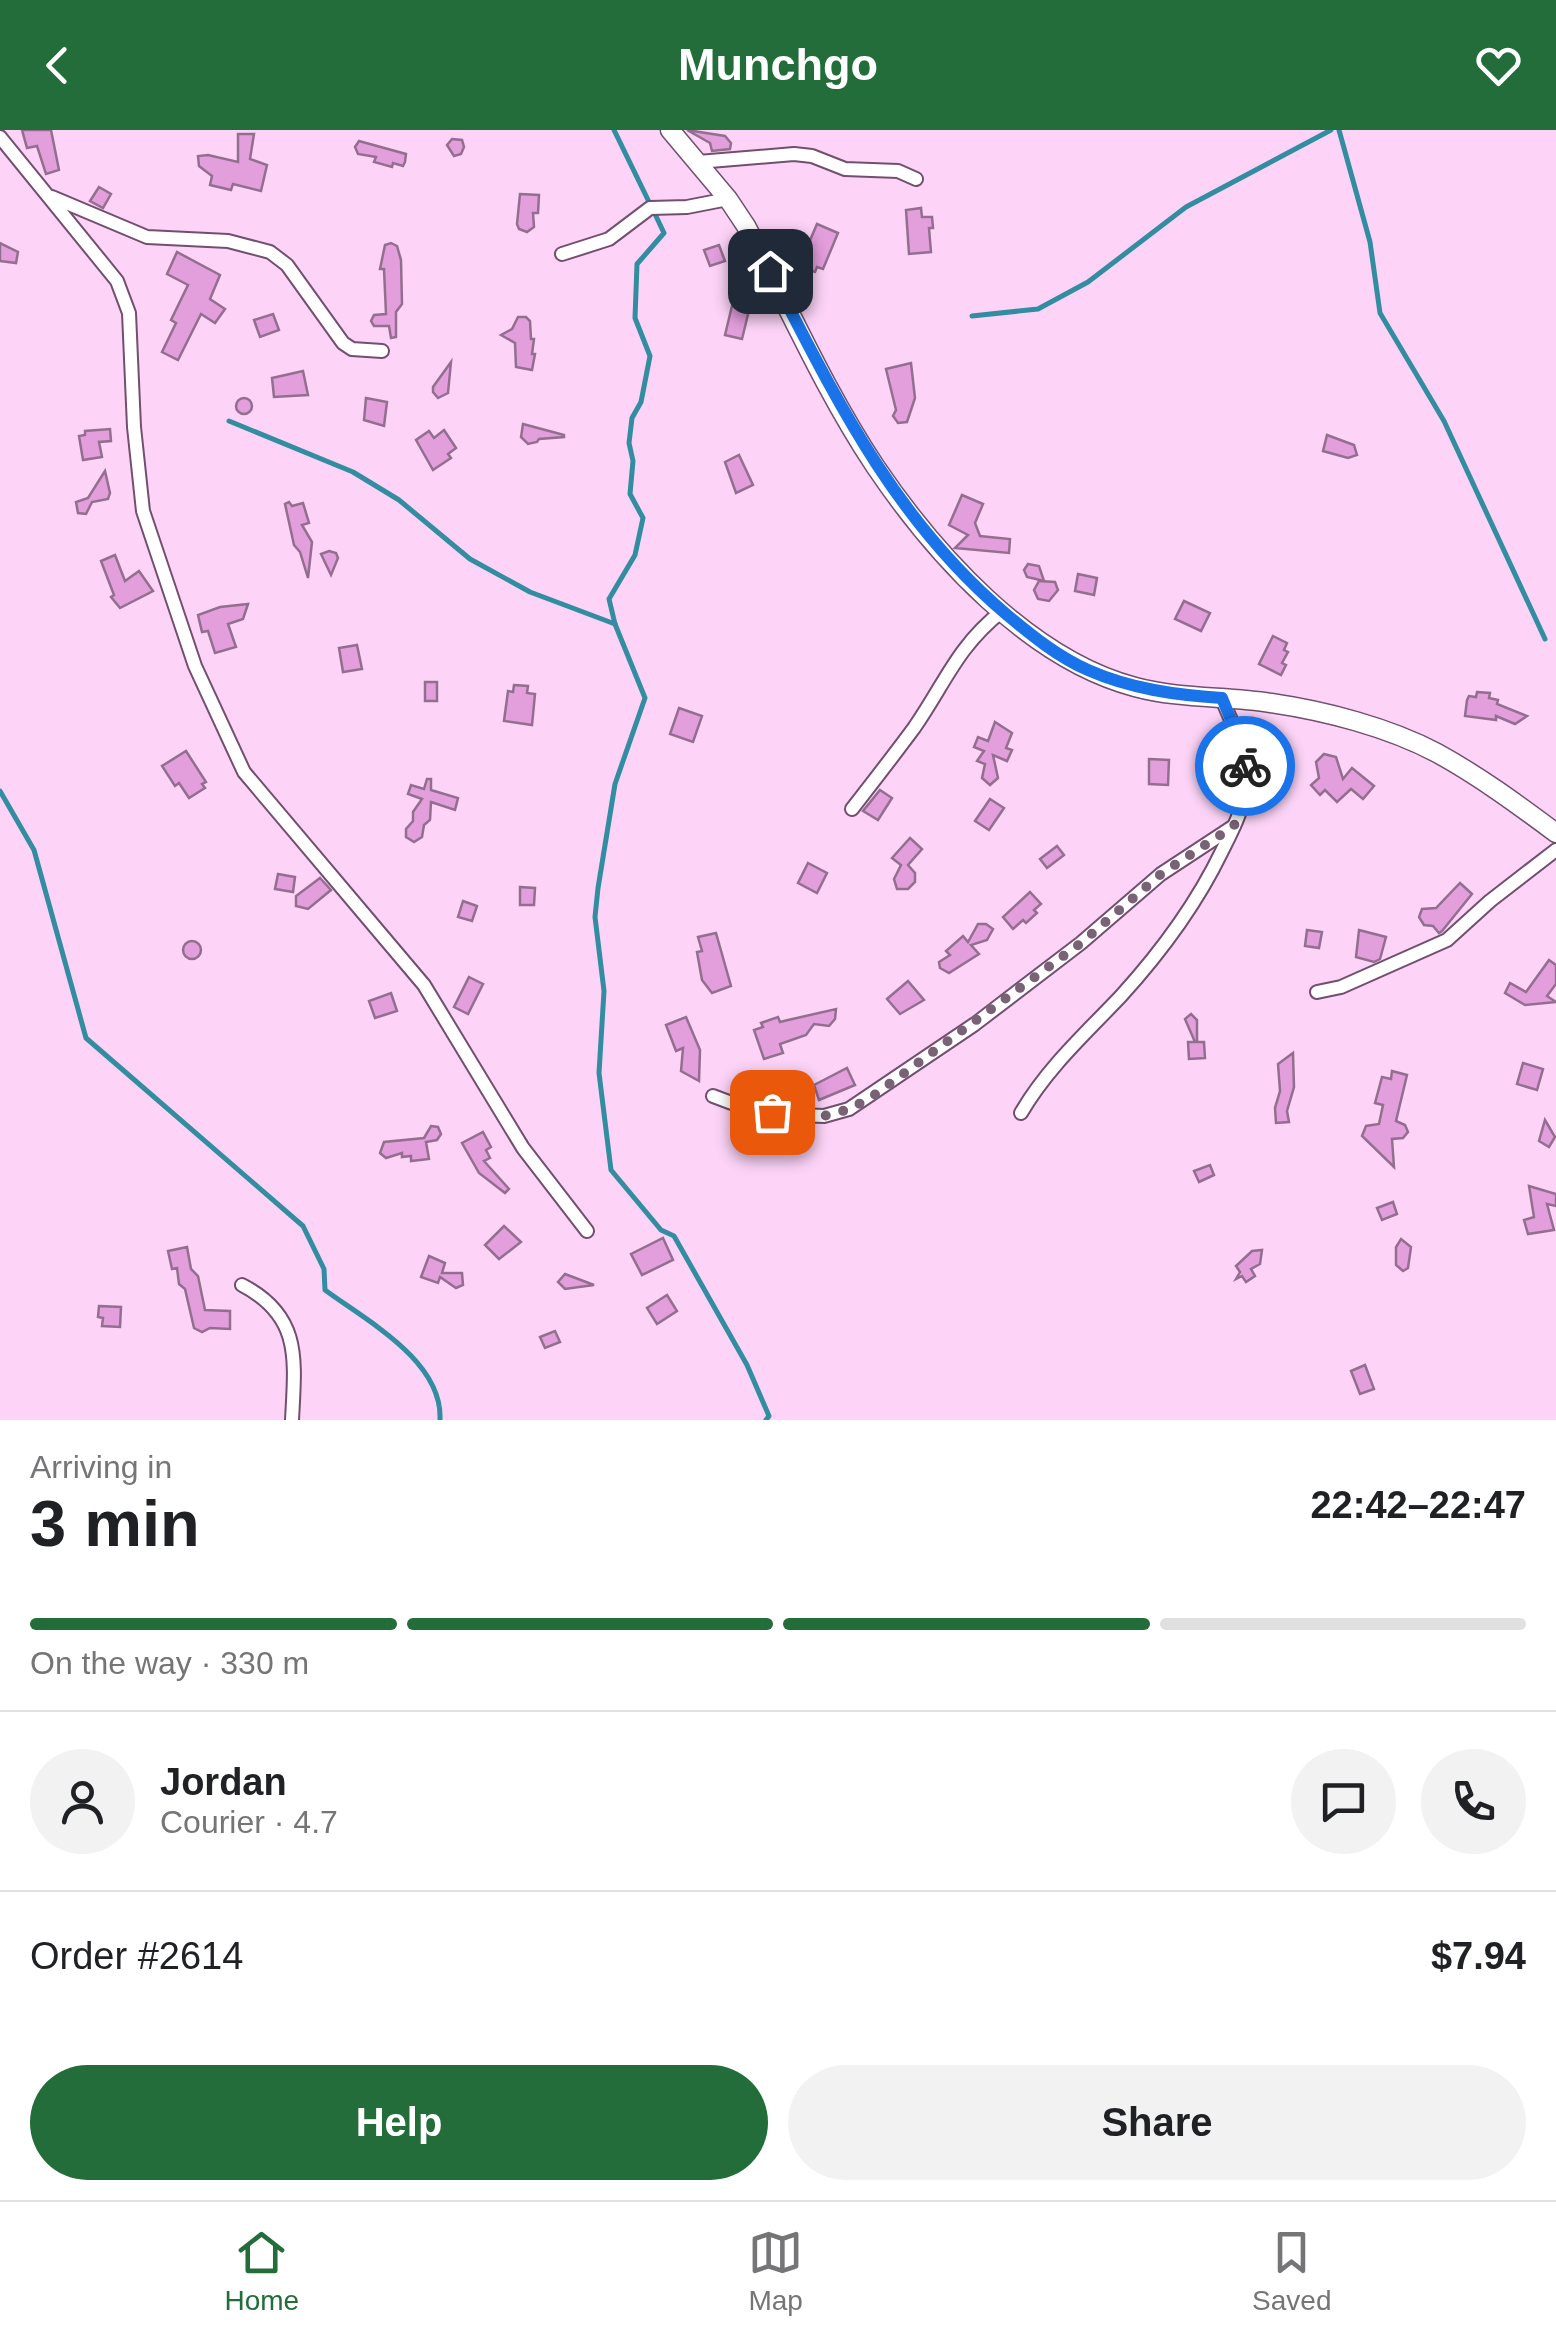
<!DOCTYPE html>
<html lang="en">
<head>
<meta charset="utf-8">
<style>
  body { margin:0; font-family:Arial,sans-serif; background:#f2f2f2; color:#202124; height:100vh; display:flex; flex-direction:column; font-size:38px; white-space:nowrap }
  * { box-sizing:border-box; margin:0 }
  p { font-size:32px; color:#757577 }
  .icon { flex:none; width:55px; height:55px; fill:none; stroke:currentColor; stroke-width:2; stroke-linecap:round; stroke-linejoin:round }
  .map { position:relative; height:1290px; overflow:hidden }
  .sheet { display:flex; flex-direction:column; background:#fff; flex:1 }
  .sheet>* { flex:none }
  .pin { position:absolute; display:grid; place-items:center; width:85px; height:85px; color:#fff; margin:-42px; border-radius:20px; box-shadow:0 5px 15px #0006 }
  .courier { position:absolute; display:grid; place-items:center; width:100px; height:100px; margin:-50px; border:8px solid #1a73e8; border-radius:50%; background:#fff; color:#222; box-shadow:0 2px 12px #0007 }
  .headline em { font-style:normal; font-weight:700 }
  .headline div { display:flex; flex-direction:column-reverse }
  .headline { display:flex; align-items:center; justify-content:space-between; height:170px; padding:0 30px }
  h1 { font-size:65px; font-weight:700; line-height:75px }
  .bar { display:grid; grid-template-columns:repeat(4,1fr); gap:15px 10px; align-content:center; height:120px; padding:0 30px }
  .bar i { height:12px; border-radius:8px; background:#e0e0e0 }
  .bar .current { background:#236d3a }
  .bar p { grid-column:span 4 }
  .line { display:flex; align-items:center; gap:25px; padding:0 30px; border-top:2px solid #e0e0e0 }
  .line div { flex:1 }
  .round { display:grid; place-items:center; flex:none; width:105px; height:105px; border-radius:52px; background:#f2f2f2 }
  .cta { display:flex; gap:20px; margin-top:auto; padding:20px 30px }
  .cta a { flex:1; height:115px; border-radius:60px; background:#236d3a; color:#fff; font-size:40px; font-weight:700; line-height:115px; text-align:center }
  .cta a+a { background:#f2f2f2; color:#202124 }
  header { display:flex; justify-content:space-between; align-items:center; height:130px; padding:0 30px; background:#236d3a; color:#fff; font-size:45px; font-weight:700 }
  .dock { display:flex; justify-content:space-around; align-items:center; height:140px; border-top:2px solid #e0e0e0; background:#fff; font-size:28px; color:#757577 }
  .dock a { display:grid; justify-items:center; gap:5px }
  .dock .current { color:#236d3a }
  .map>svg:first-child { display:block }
</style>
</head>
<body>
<header><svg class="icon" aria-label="back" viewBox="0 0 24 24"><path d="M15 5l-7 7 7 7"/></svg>Munchgo<svg class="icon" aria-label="heart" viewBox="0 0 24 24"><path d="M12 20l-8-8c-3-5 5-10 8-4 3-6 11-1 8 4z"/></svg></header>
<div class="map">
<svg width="1556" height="1290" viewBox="0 0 1556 1290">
  <rect width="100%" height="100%" fill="#fdd4f8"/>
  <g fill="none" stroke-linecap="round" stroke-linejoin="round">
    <g stroke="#318d9f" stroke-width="5">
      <path d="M614,0l37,76"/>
      <path d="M1339,0l31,112 10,71 64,108 101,218"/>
      <path d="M654,82l10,21 -27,31 -2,54 15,38 -9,46 -9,16 -3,25 4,18 -3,33 13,24 -8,37 -26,44 6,25 30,74 -30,86 -17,104 -3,29 9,74 -5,82 12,97 50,60 13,6 73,129 22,51 -3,4"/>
      <path d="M972,186l66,-7 50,-27 98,-75 145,-77"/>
      <path d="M229,291l124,51 46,28 71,59 60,33 85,32"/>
      <path d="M0,661l34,59 52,188 217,188 21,43 1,21c42,31 118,71 115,130"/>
    </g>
  </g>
  <g fill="#e39edc" stroke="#936f8f" stroke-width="2.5">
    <path d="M22,0h29l8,40 -13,4 -9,-28 -10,2z"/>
    <path d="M687,0l38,6 6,7 -1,6 -18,2 -2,-8z"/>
    <path d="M238,4h16l-4,25 17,6 -6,26 -28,-7 -2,6 -21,-5 2,-9 -13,-10 -1,-10 10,-1 30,7z"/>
    <path d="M452,9l10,1 2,7 -3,7 -7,2 -7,-11z"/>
    <path d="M359,11l47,13 -1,8 -2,4 -10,-3 -1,4 -18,-5 2,-5 -18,-3 -3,-7z"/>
    <path d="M99,57l12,7 -8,14 -13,-7z"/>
    <path d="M520,64l19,1 -1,18h-5l1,14 -7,5 -8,-3 -2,-5z"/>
    <path d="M921,78l1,9h10l1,11h-4l2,24 -22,2 -3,-44z"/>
    <path d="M817,94l21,9 -15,36 -6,-2 -2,5 -16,-6z"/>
    <path d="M0,113l18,9 -2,11 -16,-2z"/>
    <path d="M391,113l6,3 4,14 1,44 -6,8v25l-5,1 -2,-12h-15l-3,-5 3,-6 12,-1 -2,-45h-4l5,-24z"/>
    <path d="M719,115l6,16 -15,5 -6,-16z"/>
    <path d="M177,122l43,23 -10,24 15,10 -10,14 -14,-9 -23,46 -16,-8 14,-29 -5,-3 17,-35 -21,-11z"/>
    <path d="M739,169l12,3 -9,37 -17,-4 7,-29 5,1z"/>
    <path d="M273,184l6,16 -19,7 -6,-17z"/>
    <path d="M518,187h8l4,4 1,18h3l-2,15h3l-3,16 -16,-3 -1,-24 -14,-8 11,-6z"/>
    <path d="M451,232l-3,31 -10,5 -5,-6v-5z"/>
    <path d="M911,233l4,35 -8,24 -9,1 -5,-7 3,-6 -10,-41z"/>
    <path d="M303,241l5,24 -34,2 -2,-19z"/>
    <circle cx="244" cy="276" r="8"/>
    <path d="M366,268l21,4 -3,24 -20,-6z"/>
    <path d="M523,294l41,11v2l-25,2 -2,3 -9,2 -7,-7z"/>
    <path d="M110,299l1,12 -12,1 3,15 -19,3 -4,-24 6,-1v-4z"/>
    <path d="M444,300l12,18 -8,6 3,4 -18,12 -17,-30 13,-9 5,7z"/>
    <path d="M1327,305l27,10 3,10 -9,3 -25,-7z"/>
    <path d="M739,325l14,30 -17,8 -11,-31z"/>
    <path d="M105,341l5,22 -2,6 -16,3 -6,12 -8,-1 -2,-11 12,-4z"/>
    <path d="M962,365l21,9 -8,19 5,13 30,3 -1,14 -54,-5 13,-13 -19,-10z"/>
    <path d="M289,372l3,4 11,-3 6,20 -7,2 10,17 -4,36 -8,-26 -6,-7 -9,-41z"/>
    <path d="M329,421l7,2 2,5 -7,17 -10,-21z"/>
    <path d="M115,425l10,26 14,-10 14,20 -33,17 -9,-11 3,-2 -13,-34z"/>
    <path d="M1028,434l11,2 5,15 -17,-4 -3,-7z"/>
    <path d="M1078,444l19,4 -3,17 -19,-4z"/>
    <path d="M1039,451l16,1 3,8 -9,11 -11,-2 -4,-9z"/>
    <path d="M1184,471l26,12 -9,18 -26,-12z"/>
    <path d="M248,474l-5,15 -15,5 8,23 -21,6 -7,-22 -6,1 -4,-17 22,-8z"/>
    <path d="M1273,506l14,7 -3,7 4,2 -6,11 4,2 -5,10 -22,-11z"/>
    <path d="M357,515l5,24 -19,3 -4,-24z"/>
    <rect x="425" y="552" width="12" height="19"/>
    <path d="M514,555l14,1 -1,7 8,1 -3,31 -28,-4 4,-30 5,1z"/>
    <path d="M1477,562l13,1 -1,5 9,2 -1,4 30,12 -12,8 -19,-8v4l-31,-4 2,-16 2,-4 7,1z"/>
    <path d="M679,578l23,8 -9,26 -23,-8z"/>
    <path d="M995,592l17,11 -6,15 6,2 -5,11 -14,-6 5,23 -8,7 -8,-7 3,-14 -8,-3 7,-10 -10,-4 4,-10 10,4z"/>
    <path d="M186,621l20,31 -4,2 3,4 -16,10 -10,-15 -4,3 -13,-20z"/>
    <path d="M1324,624l12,3 7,22 9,-11 22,18 -11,13 -12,-10 -14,13 -12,-12 -5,5 -9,-10 8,-7 -3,-16z"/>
    <path d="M1149,629l20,1 -1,25 -19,-1z"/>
    <path d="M427,649h4v11l27,8 -3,12 -24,-8 -1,18 -6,5 -2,12 -8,5 -8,-5v-8l7,-8v-9l9,-13 -14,-5 3,-9 13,4z"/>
    <path d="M880,660l12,8 -14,22 -15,-9z"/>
    <path d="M990,669l14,9 -15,22 -14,-9z"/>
    <path d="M910,708l12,11 -14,16 7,8v9l-7,7h-11l-3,-10 7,-14 -9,-7z"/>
    <path d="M1057,716l7,9 -17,13 -7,-9z"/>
    <path d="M808,733l19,10 -10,20 -19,-10z"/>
    <path d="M278,744l17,3 -2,15 -18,-3z"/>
    <path d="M320,748l11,12 -23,19 -12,-3v-10z"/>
    <path d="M1460,753l12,11 -30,37 -3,2 -6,-7 -9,-1 -5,-8 3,-8 14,-1z"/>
    <path d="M520,757l15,1 -1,17h-14z"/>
    <path d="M1030,762l11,12 -7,6 3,3 -11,10 -3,-3 -10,9 -10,-12z"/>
    <path d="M463,771l14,5 -5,15 -14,-4z"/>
    <path d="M978,794h8l7,5 -6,11 -16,5 8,9 -30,19 -9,-5 -1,-6 11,-7 -4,-4 17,-15 5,6z"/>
    <path d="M1307,800l15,2 -3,16 -14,-2z"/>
    <path d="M1359,800l27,7 -6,22 -6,3 -18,-5z"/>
    <path d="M716,803l15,53 -19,7 -10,-13 -5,-28 5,-1 -4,-14z"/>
    <circle cx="192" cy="820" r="9"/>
    <path d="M1549,830l7,5v19l-9,12 9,6 -31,3 -20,-12 5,-10 16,9z"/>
    <path d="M469,847l14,7 -15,30 -14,-7z"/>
    <path d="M908,851l16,19 -24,14 -13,-15z"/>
    <path d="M391,863l6,18 -22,7 -6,-17z"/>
    <path d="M836,879l-1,10 -6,7 -15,-2 -8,11 -26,9 3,9 -19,6 -10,-29 9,-3 -2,-4 17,-6 2,5 8,-2z"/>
    <path d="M1191,884l6,6v22h7l1,16 -16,1 -1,-17h7l-10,-23z"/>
    <path d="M686,887l14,33 -1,31 -18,-10 2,-23 -7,3 -10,-26z"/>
    <path d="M1293,923l1,34 -7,24 2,11 -13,1 -1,-15 5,-17 -2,-27z"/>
    <path d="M1523,933l20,6 -6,21 -20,-6z"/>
    <path d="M847,938l8,17 -36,15 -5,-15z"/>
    <path d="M1392,941l15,4 -11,46 9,4 3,7 -5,6 -11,1 2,28 -32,-31 4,-10 13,-2 4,-19 -8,-2 7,-26 9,2z"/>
    <path d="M1545,990l10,17 -6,10 -10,-6z"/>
    <path d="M431,996l7,1 3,7 -4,6 -11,2 3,17 -18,2v-5l-9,1v-4l-16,5 -6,-5 4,-11 40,-4z"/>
    <path d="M483,1002l8,15 -5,3 4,8 -6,3 25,28 -4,4 -26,-20 -17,-30z"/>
    <path d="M1210,1035l4,10 -15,7 -5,-11z"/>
    <path d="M1529,1056l27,8v12l-9,-2 7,26 -26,4 -4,-14 10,-3z"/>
    <path d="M1393,1072l4,12 -15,6 -5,-12z"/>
    <path d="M504,1096l17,16 -22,17 -14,-14z"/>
    <path d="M663,1108l10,22 -31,15 -11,-21z"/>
    <path d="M1401,1109l10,8 -3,21 -5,3 -7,-6v-18z"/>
    <path d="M187,1117l4,22 7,7 7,34 25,1v18l-20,-1 -8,4 -8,-4 -9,-39 -6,-5 -2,-16 -5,1 -4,-18z"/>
    <path d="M1262,1120l-2,14 -9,5 4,7 -9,6 -4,-6 -6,3 4,-7 -4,-6 16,-15z"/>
    <path d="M429,1126l16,7 -3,10h20l1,12 -7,3 -16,-11 -2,6 -17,-6z"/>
    <path d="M565,1144l29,11 -29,4 -7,-7z"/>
    <path d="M667,1165l10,16 -20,13 -10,-16z"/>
    <path d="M99,1176l22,1 -1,20 -18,-1 1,-8 -5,-1z"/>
    <path d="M555,1201l5,11 -15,6 -5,-11z"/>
    <path d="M1365,1235l9,24 -14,5 -9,-23z"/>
  </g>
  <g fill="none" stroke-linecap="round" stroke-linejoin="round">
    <g stroke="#714f6d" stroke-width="16">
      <g id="street">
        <path d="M0,7l117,144 12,32 5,114 9,84 52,155 49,106 180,213 99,163 64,83"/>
        <path d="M698,32l96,-8 18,2 33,13 53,2 18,8"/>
        <path d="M52,67l95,40 81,4 42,11 17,13 56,78 9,6 30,2"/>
        <path d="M562,124l47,-15 41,-31 37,-1 41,-8"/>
        <path d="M852,679c21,-27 42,-54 62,-81 32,-46 42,-80 88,-117"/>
        <path d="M1317,862l24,-5 106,-47 43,-39 66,-51"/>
        <path d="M713,966l24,9 62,10 25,1 25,-7 126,-85 106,-81 80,-69 73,-48"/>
        <path d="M1021,983c26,-45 65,-80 100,-117 40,-44 75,-91 101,-145 10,-20 21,-41 24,-64 4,-31 -13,-61 -24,-88"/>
        <path d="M242,1155c60,31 53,75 50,135"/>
      </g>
    </g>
    <g stroke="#714f6d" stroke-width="21">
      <path id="secondary" d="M670,0l58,69 18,27c42,80 79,165 129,240 60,89 154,193 260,221 44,12 91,9 136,16 54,8 117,24 166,50 42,23 80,51 119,80"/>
    </g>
    <use href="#street" stroke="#fff" stroke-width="12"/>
    <use href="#secondary" stroke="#fff" stroke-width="18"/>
  </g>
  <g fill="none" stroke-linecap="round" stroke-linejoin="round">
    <path stroke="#796176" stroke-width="10" stroke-dasharray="0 18" d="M772,982l52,4 26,-7 23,-13 208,-153 80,-69 73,-48 12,-42 -1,-18"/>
    <path stroke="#1a73e8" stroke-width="12" d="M770,141c66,128 124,248 236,343 25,21 52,43 82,56 43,19 88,25 134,28l18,44 5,24"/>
  </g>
</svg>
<div class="pin" style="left:772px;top:982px;background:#ea580c"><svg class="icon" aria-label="bag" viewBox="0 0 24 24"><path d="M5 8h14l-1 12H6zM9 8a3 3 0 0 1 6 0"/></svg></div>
<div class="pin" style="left:770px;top:141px;background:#1f2937"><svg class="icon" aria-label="home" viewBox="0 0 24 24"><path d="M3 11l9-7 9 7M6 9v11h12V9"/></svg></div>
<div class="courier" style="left:1245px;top:636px"><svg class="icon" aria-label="bike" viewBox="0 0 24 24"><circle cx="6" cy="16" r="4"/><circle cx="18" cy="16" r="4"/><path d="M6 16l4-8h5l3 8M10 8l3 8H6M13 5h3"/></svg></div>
</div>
<section class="sheet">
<div class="headline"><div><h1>3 min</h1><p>Arriving in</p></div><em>22:42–22:47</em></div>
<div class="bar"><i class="current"></i><i class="current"></i><i class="current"></i><i></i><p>On the way · 330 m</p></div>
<div class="line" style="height:180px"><a class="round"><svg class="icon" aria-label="person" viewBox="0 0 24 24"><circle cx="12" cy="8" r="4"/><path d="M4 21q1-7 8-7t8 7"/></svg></a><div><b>Jordan</b><p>Courier · 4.7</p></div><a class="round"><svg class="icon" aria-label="chat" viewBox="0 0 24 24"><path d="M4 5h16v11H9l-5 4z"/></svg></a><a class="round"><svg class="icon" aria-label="phone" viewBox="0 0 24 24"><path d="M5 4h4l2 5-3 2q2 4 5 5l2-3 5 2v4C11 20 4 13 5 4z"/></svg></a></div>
<div class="line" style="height:130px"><div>Order #2614</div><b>$7.94</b></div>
<div class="cta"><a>Help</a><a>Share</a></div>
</section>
<nav class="dock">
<a class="current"><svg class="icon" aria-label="home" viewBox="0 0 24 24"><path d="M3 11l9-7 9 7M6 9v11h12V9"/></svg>Home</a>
<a><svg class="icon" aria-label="map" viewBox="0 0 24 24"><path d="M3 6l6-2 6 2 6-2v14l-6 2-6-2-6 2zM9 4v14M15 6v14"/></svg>Map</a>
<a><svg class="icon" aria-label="saved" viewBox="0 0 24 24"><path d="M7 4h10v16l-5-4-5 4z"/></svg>Saved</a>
</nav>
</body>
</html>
